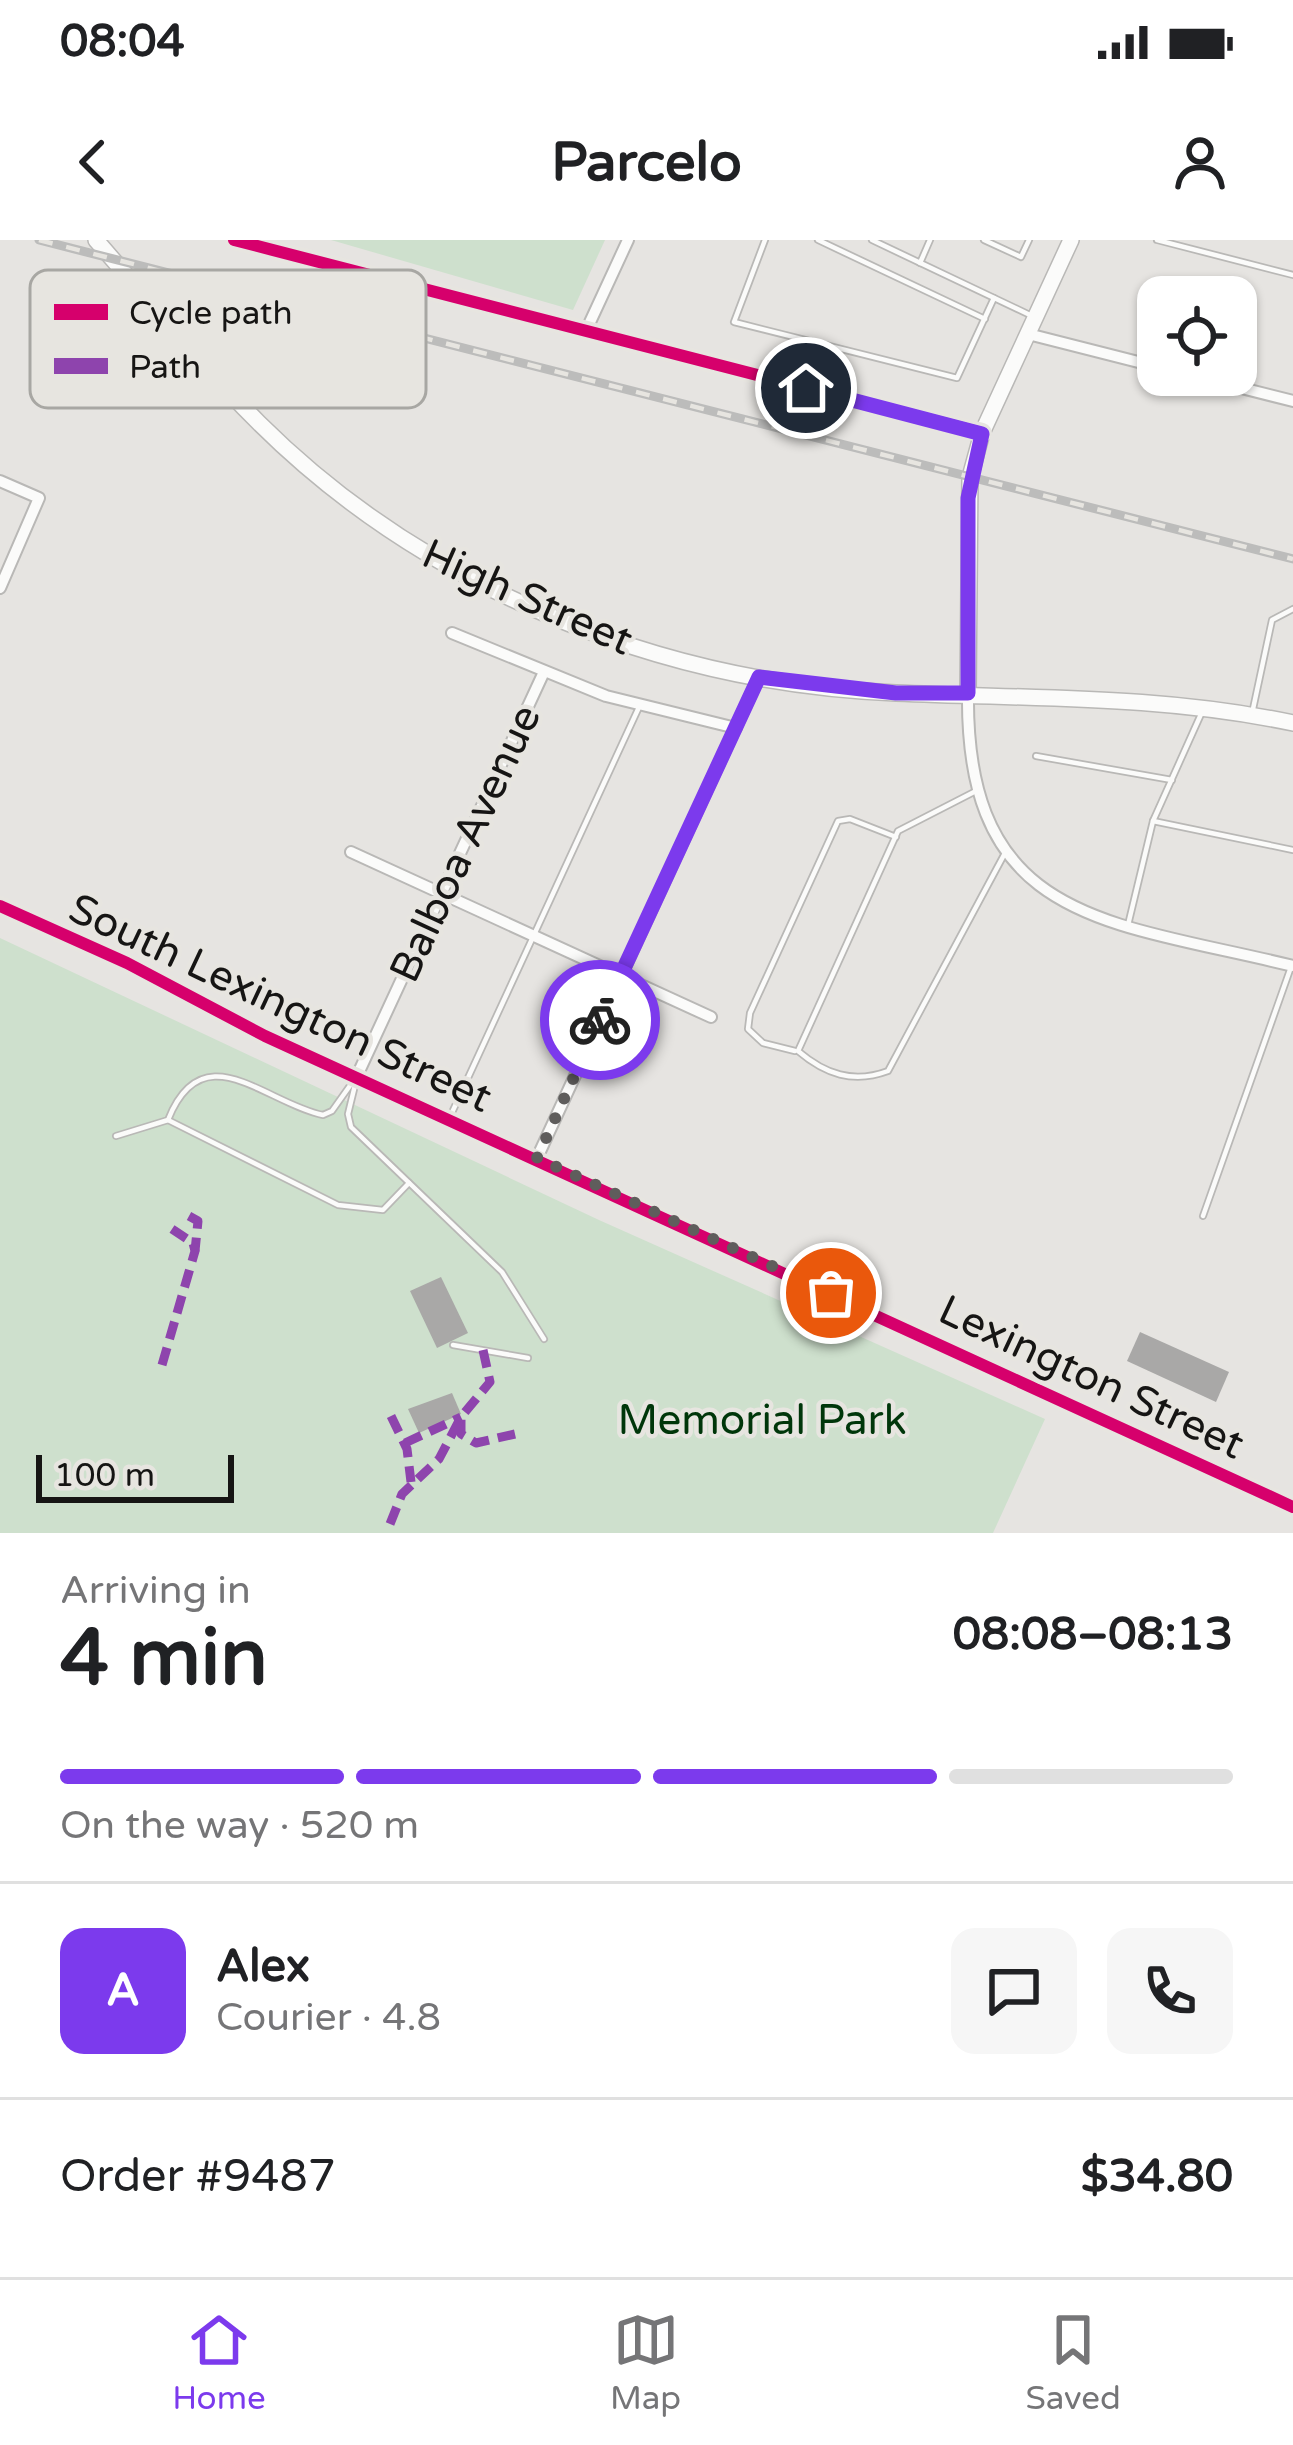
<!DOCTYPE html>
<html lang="en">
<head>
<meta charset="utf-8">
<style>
  body { margin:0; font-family:"Varela Round",sans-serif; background:#f6f6f6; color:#202124; height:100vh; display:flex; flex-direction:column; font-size:45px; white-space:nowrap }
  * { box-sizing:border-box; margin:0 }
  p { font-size:39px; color:#757577 }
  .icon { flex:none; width:66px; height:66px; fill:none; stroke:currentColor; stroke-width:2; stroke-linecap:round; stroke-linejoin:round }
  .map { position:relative; height:1293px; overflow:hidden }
  .details { display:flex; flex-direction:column; background:#fff; flex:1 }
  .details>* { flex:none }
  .controls { position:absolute; left:1137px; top:36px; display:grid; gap:24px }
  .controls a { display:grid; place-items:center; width:120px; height:120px; border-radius:24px; background:#fff; box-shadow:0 3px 9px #0004; font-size:60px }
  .scale { position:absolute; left:36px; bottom:30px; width:198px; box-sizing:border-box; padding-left:12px; border:6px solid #161514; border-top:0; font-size:33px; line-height:42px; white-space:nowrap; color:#161514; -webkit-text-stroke:9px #e7e5e0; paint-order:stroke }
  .pin { position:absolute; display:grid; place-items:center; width:102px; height:102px; color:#fff; margin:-51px; border:6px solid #fff; border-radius:50%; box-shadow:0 3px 12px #0007 }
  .courier { position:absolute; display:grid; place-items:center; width:120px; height:120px; margin:-60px; border:9px solid #7c3aed; border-radius:50%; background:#fff; color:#222; box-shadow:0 3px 15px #0007 }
  .summary em { font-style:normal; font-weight:700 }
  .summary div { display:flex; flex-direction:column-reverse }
  .summary { display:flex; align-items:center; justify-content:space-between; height:204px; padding:0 60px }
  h1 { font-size:78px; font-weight:700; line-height:90px }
  .bar { display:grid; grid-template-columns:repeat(4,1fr); gap:18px 12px; align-content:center; height:144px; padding:0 60px }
  .bar i { height:15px; border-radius:9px; background:#e0e0e0 }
  .bar .active { background:#7c3aed }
  .bar p { grid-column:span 4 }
  .line { display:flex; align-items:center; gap:30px; padding:0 60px; border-top:3px solid #e0e0e0 }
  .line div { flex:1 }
  .round { display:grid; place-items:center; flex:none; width:126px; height:126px; border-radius:24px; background:#f6f6f6 }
  .status { display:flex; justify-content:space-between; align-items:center; height:84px; padding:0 60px; background:#fff; direction:ltr }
  .status svg { height:33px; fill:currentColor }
  header { display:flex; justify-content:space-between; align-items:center; height:156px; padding:0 60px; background:#fff; font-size:54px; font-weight:700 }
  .menu { display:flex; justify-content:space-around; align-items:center; height:168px; border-top:3px solid #e0e0e0; background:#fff; font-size:33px; color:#757577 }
  .menu a { display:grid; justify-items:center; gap:6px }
  .menu .active { color:#7c3aed }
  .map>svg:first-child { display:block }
</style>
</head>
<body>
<div class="status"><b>08:04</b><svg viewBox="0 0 49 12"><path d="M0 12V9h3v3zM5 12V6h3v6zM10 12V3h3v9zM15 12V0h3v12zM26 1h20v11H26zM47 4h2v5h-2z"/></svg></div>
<header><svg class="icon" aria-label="back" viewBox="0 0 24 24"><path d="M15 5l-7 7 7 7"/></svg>Parcelo<svg class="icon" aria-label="person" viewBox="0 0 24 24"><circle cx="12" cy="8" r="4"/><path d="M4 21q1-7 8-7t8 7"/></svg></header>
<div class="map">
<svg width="1293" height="1293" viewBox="0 0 1293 1293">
  <rect width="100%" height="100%" fill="#e6e4e1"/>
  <g fill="#cee0cd">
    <path d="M331,0h274l-32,70z"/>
    <path d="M0,698l599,282 446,199 -52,114h-993z"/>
  </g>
  <g fill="#a9a8a7">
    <path d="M441,1037l27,56 -31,15 -27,-57z"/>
    <path d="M1140,1092l89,40 -13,30 -89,-41z"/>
    <path d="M452,1153l9,21 -42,19 -11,-24z"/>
  </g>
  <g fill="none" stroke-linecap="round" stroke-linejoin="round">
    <g stroke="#b9b8b6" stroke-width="8">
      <g id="lane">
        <path d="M765,0l-31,82 223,56 37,-80"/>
        <path d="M818,0l167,79"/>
        <path d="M872,0l158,75"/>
        <path d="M984,0l37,17 8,-17"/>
        <path d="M1157,0l136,35"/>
        <path d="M920,23l10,-23"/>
        <path d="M1253,469l19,-89 21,-11"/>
        <path d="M1036,516l136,24"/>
        <path d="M974,552l-76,39 -100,220c27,23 55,33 90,20l117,-218"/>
        <path d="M1153,581l140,29"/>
        <path d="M1128,685l25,-104 49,-109"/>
        <path d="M795,811l-32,-8 -15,-14 2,-16 88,-192 12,-2 46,18"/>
        <path d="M356,841l-8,33 3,13 151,145 42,67"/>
        <path d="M449,879l191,-414"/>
        <path d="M168,880l170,85 45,5 26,-27"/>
        <path d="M116,896l52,-16c35,-88 97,-17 155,-5l9,-4 22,-31"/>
        <path d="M1203,976l88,-249"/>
        <path d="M453,1105l75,13"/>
      </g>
    </g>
    <g stroke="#b9b8b6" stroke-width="14">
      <g id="street">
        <path d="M234,0l748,193"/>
        <path d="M585,93l43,-93"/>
        <path d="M1028,94l130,33"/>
        <path d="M1190,135l103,26"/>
        <path d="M0,241l39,17 -39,90"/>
        <path d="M452,393l154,63 130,32"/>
        <path d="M968,453c-3,232 143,228 325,273"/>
        <path d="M351,612l360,165"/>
        <path d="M0,666l127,57 138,73 1028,471"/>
        <path d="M356,838l187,-404"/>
        <path d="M537,918l222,-481"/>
      </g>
    </g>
    <g stroke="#b9b8b6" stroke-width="18">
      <g id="secondary">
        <path d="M96,0c54,62 105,125 163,183 167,166 403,261 637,270 135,6 264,2 397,30"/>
        <path d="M968,453l2,-216 12,-44 89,-193"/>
      </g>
    </g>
    <use href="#lane" stroke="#fbfbfa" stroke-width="4.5"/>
    <use href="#street" stroke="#fbfbfa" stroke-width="10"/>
    <use href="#secondary" stroke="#fbfbfa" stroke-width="15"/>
    <g stroke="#bcbcbb" stroke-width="9">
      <path id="rail" d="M39,0l1254,319"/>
    </g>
    <use href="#rail" stroke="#e7e5e0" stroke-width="4.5" stroke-dasharray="14" stroke-linecap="butt"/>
    <g stroke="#8e44ad" stroke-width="9" stroke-dasharray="18 9" stroke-linecap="butt">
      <path d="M189,976l9,5 -3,30"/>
      <path d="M483,1110l7,32 -29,35v17l15,9 39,-9"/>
      <path d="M162,1125l33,-114 -2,-8 -21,-14"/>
      <path d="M391,1176l16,33 4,33"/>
      <path d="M405,1203l56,-26"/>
      <path d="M390,1284l12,-30 37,-35 22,-42"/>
    </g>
    <g stroke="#e7e5e0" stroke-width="20">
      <g id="cycleway">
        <path d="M234,0l748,193"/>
        <path d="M0,666l127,57 138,73 1028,471"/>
      </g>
    </g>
    <use href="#cycleway" stroke="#d6006c" stroke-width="12"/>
  </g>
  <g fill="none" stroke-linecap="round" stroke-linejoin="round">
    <path stroke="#5f5d5c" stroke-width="12" stroke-dasharray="0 21.6" d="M600,780l-63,138 294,135"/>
    <path stroke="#7c3aed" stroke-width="15" d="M600,780l159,-343 137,16h72v-195l14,-64 -176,-46"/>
  </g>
  <g text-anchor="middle" stroke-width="9" stroke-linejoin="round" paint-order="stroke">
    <g font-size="42" fill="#161514" stroke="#e7e5e0">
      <text transform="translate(528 356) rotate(24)" y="15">High Street</text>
      <text transform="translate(464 603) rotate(-65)" y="15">Balboa Avenue</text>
      <text transform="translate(281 762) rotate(25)" y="15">South Lexington Street</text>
      <text transform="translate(1092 1136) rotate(25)" y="15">Lexington Street</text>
    </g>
    <g font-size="42" fill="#00360a" stroke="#e7e5e0">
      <text x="762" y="1194">Memorial Park</text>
    </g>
  </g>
  <rect x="30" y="30" width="396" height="138" rx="18" fill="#e7e5e0" stroke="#a8a7a3" stroke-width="3"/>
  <rect x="54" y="64" width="54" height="16" fill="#d6006c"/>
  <rect x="54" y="118" width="54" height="16" fill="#8e44ad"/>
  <g font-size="33" fill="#161514">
    <text x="129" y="84">Cycle path</text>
    <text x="129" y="138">Path</text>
  </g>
</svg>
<div class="controls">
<a><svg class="icon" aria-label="locate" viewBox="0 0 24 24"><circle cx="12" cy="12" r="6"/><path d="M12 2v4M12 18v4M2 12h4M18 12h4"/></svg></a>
</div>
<div class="scale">100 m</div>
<div class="pin" style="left:831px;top:1053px;background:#ea580c"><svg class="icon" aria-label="bag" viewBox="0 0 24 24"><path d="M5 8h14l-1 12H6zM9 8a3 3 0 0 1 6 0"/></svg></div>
<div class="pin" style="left:806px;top:148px;background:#1f2937"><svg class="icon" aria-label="home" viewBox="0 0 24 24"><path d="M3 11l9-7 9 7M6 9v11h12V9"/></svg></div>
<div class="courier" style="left:600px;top:780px"><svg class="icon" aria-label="bike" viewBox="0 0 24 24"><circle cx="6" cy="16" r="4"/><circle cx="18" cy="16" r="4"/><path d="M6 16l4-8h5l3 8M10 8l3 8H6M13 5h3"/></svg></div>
</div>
<section class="details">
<div class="summary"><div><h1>4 min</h1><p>Arriving in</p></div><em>08:08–08:13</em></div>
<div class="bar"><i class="active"></i><i class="active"></i><i class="active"></i><i></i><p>On the way · 520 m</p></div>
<div class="line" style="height:216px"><b class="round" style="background:#7c3aed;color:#fff">A</b><div><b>Alex</b><p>Courier · 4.8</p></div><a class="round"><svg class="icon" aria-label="chat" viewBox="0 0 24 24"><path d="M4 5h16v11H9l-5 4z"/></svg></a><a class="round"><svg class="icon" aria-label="phone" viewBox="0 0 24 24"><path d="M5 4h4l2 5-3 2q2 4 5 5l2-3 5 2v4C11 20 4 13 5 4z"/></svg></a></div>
<div class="line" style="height:156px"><div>Order #9487</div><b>$34.80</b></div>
</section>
<nav class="menu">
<a class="active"><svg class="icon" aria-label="home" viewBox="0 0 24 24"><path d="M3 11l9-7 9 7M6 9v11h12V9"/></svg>Home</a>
<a><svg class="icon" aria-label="map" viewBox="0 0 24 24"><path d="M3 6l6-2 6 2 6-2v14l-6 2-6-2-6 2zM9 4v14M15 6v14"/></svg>Map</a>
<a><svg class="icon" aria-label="saved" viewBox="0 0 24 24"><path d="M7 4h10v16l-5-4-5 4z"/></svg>Saved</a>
</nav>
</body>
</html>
